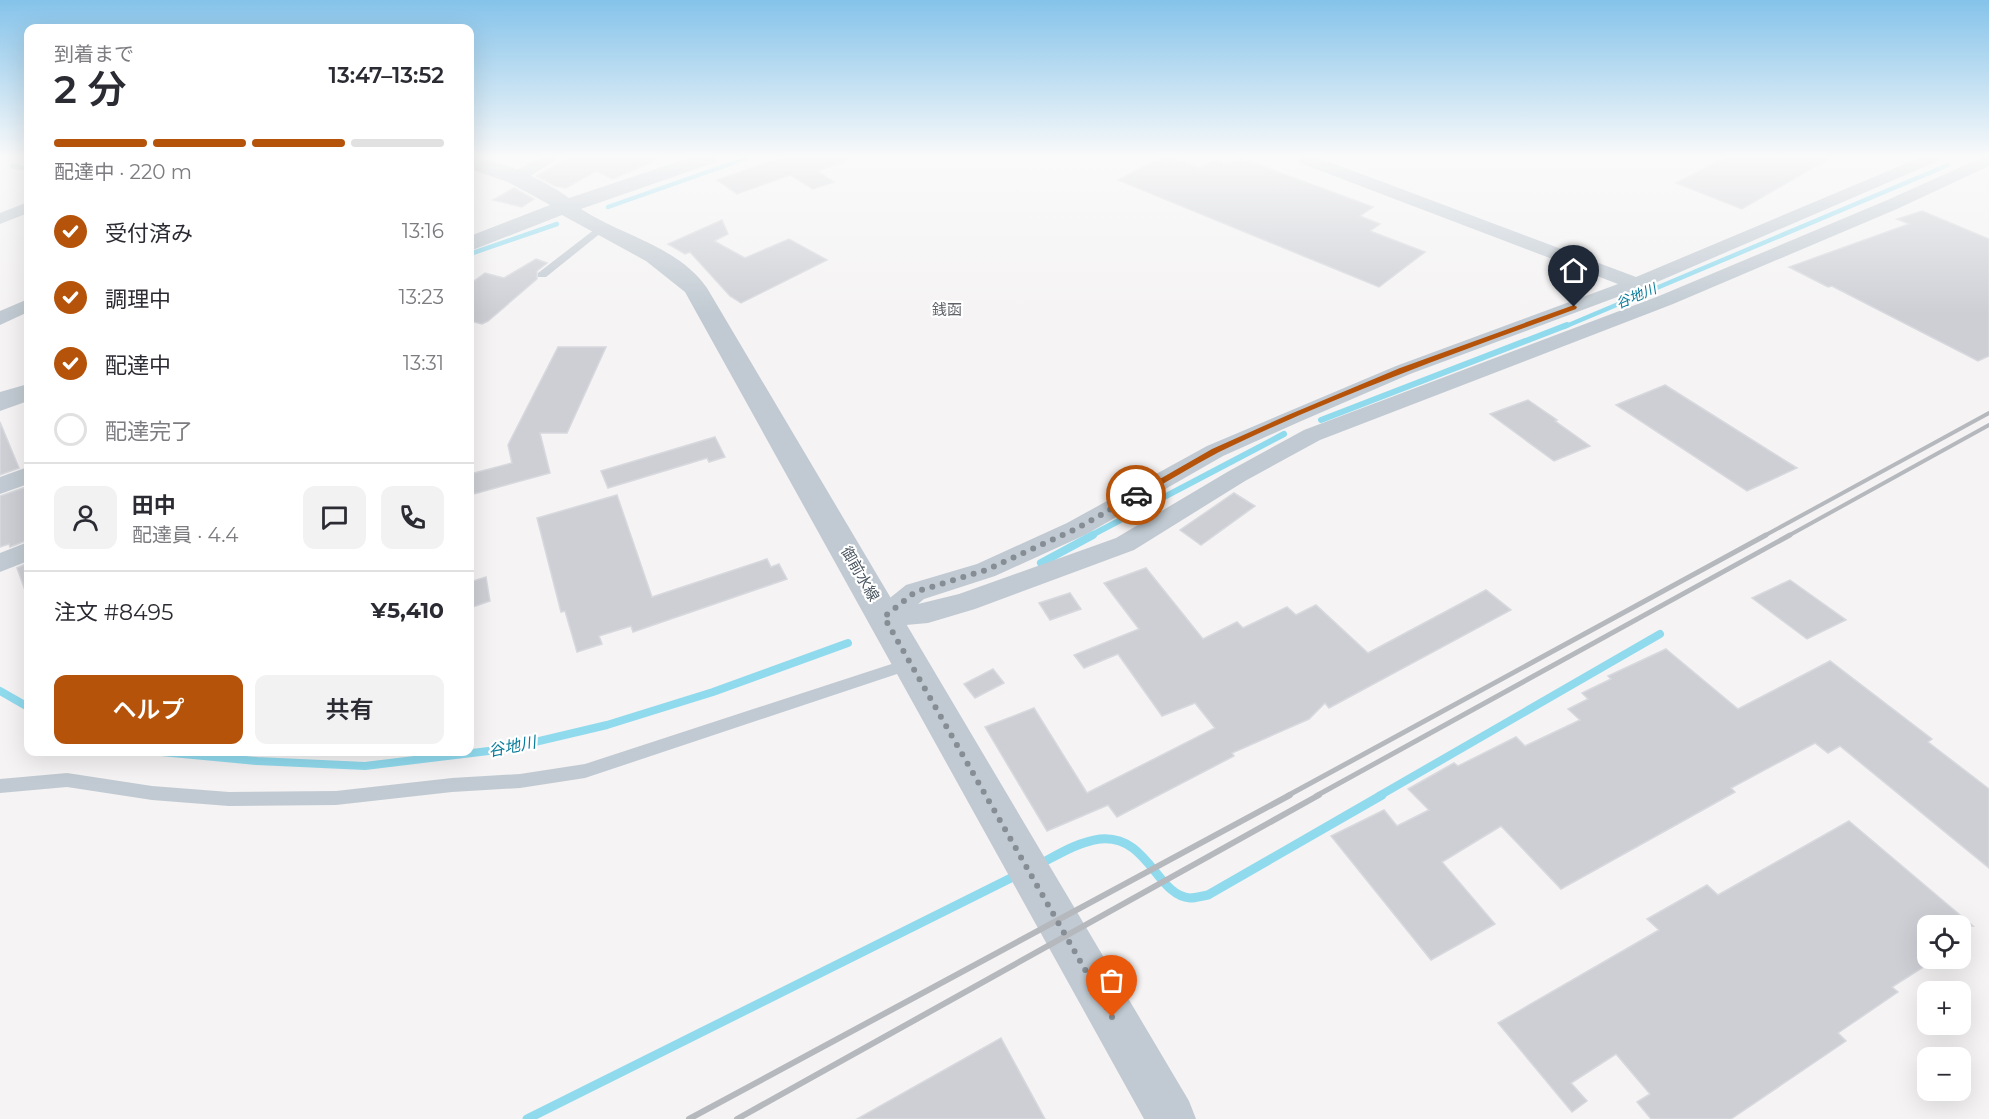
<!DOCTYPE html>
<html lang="ja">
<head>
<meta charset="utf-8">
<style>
  body { margin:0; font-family:Montserrat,"Noto Sans JP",sans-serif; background:#f2f2f3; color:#2b2b33; height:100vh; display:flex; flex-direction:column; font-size:22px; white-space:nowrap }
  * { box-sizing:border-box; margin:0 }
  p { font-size:20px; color:#7c7c81 }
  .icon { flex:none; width:33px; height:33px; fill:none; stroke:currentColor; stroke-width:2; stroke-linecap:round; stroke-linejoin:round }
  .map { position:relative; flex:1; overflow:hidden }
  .drawer { position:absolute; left:24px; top:24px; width:450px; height:732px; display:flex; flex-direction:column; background:#fff; border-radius:12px; box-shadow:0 6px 24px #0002 }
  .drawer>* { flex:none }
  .buttons { position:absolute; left:1917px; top:915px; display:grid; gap:12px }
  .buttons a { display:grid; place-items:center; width:54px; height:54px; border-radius:12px; background:#fff; box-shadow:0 6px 24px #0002; font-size:30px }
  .pin { position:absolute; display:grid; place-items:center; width:51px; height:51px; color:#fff; margin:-62px -26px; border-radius:50% 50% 50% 0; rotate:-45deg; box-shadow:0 0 6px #0007 }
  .pin .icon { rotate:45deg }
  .courier { position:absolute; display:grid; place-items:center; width:60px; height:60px; margin:-30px; border:4px solid #b45309; border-radius:50%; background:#fff; color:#222; box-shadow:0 2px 8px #0007 }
  .head em { font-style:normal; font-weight:600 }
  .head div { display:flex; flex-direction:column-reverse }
  .head { display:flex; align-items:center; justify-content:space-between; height:102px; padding:0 30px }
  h1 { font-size:39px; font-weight:600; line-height:45px }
  .bar { display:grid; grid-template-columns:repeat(4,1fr); gap:9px 6px; align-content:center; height:72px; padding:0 30px }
  .bar i { height:8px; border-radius:4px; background:#e1e1e2 }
  .bar .active { background:#b45309 }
  .bar p { grid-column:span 4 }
  .line { display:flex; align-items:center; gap:15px; padding:0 30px; border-top:2px solid #e1e1e2 }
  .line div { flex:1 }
  .round { display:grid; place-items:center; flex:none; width:63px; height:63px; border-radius:12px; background:#f2f2f3 }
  ol { padding:0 30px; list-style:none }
  li { display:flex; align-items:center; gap:18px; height:66px }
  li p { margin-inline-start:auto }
  li .icon { padding:6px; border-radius:50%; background:#b45309; color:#fff; stroke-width:4 }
  li:last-child { color:#7c7c81 }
  li i { width:33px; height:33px; border:3px solid #e1e1e2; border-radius:50% }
  .button { display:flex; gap:12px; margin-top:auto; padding:12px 30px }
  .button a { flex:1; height:69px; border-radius:12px; background:#b45309; color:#fff; font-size:24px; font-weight:600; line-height:69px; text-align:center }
  .button a+a { background:#f2f2f3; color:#2b2b33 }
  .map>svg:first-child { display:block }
</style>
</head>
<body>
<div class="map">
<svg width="1989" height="1119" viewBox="0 0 1989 1119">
  <rect width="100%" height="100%" fill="#f5f3f3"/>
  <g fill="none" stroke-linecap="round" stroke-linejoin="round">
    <g stroke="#90daee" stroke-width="4.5">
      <path d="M608,207l139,-49"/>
      <path d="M470,254l87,-30"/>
      <path d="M1564,327l384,-162"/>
    </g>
    <g stroke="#90daee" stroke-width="6">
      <path d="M1321,420l246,-95"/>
      <path d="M1090,536l194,-102"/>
    </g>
    <g stroke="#90daee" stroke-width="8">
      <path d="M1041,563l52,-28"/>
      <path d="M0,691l28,16"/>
      <path d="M161,752l96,9 108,5 140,-17 102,-24 106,-33 135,-49"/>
      <path d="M1379,796l281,-162"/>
    </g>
    <g stroke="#90daee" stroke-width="9">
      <path d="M1040,864c19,-10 38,-22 60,-25 48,-5 57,57 90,59 5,0 12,-2 18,-3l174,-100"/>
      <path d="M527,1119l490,-244"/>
    </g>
  </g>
  <g fill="#cdcfd5" stroke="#d7d9de" stroke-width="1.5">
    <path d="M565,158h96l-48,21 -17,-8 -30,17 -11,-2 -19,-10 31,-17z"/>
    <path d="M780,158h68v2l-31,11 17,11 -21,7 -23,-14 -53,19 -20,-14z"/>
    <path d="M1160,158h13l27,10 15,-8 13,5 12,-7 133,49 -13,9 20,8 -10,7 55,21 -46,35 -261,-107z"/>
    <path d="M1725,158h105l-88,51 -66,-26z"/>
    <path d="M514,188l20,11 -12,8 -29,-7z"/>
    <path d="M1922,211l67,28v117l-11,5 -146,-75 -4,1 -39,-20 120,-43 -12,-5z"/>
    <path d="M722,220l6,14 -14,7 31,17 44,-19 38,21 -86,43 -11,-7 -40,-44 -5,2 -17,-10z"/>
    <path d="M536,259l11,4 -10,8v8l-49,42 -6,3 -12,-3v-37l15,-11 19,5z"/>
    <path d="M558,347h48l-39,86h-27l10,40 -80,22v-21l42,-11 -4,-18z"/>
    <path d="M1665,385l132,83 -50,23 -131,-86z"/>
    <path d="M1528,400l29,20 -2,1 35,25 -36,15 -64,-47z"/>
    <path d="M0,422l19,46 -19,7z"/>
    <path d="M715,437l10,20 -16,5 -2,-4 -99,30 -7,-17z"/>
    <path d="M26,487l2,6v47l-18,7 -1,-3 -9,3v-51z"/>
    <path d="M1234,493l21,13 -54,39 -21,-15z"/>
    <path d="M617,495l35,102 115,-38 4,8 8,-3 8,15 -154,53 -2,-6 -32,10 3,8 -25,8 -12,-41 -4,1 -24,-94z"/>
    <path d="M28,563v30h-2l-9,-25z"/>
    <path d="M1146,568l57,71 34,-17 6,6 44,-21 9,8 20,-10 52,48 118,-63 25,20 -182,98 -4,-5 -16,16 -77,34 2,3 -117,61 -9,-12 -61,26 -62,-104 49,-19 53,85 128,-65 -20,-25 -33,13 -44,-62 -34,14 -10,-13 65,-26 -35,-46z"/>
    <path d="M486,577l4,24 -20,7v-26z"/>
    <path d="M1790,580l56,40 -39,19 -55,-41z"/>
    <path d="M1070,593l11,16 -31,11 -11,-17z"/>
    <path d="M1666,649l72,60 92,-48 102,78 -4,3 61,47v79l-149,-122 -12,7 -13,-10 -84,45 4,4 -174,97 -60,-63 -59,36 53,62 -64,36 -100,-124 53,-26 13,16 32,-16 -21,-21 46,-26 4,3 58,-29 9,9 55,-26 -12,-11 20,-10 -6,-6 29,-14 -3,-3z"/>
    <path d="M993,669l11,14 -29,15 -11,-14z"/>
    <path d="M1849,821l124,105h-45v38l-36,23 6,5 -60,41 8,8 -115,78h-80l-14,-17 13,-8 -34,-40 -45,29 16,18 -15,11 -74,-89 161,-93 -12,-11 60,-34 11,10z"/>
    <path d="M1001,1038l44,81h-188z"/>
  </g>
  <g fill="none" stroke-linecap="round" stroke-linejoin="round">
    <g fill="#c1cad2" fill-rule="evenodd">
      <path d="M13,163l15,4v4l-18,-3v-4z"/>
      <path d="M599,226l8,2 -61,49h-8v-4z"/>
      <path d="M910,658l5,2 2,4 -2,4 -330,110 -65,10 -68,4 -116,13 -107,1 -77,-6 -85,-13 -67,6v-14l67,-6 85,13 77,6 107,-1 116,-13 68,-4 65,-10z"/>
    </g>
    <g fill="#c1cad2" fill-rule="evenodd">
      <path d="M539,158h20l-38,24h-12l-2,-4 2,-4z"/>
      <path d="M1299,158h20l317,119 283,-119h21l-2,3 -288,124 -2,5h-12l-226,84 -111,48 -76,34 -138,79 -90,41 -71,23 -6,5 41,-10 157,-56 113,-67 75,-41 355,-134 226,-95 96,-43h8v8l-92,43 -224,95 -353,136 -75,41 -111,69 -159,59 -47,14 -44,4 -9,-3 -4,-7 4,-7 31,-25 71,-21 90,-41 140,-77 189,-80 222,-82 -318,-121 -2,-3z"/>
      <path d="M28,202v11l-28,11v-11z"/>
      <path d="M28,299v13l-28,13v-14z"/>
      <path d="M28,467v17l-28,10v-17z"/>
      <path d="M28,542v19l-28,11v-19z"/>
    </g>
    <g fill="#c1cad2" fill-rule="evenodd">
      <path d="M470,158c30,0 75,23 99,40l120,-40h30l-3,4 -135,47c41,27 97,37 126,79l482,813 7,18h-52l-459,-827 -39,-31 -84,-46 -92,36v-15l80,-31 -42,-23 -38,-13z"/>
      <path d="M28,384v17l-28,10v-19z"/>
    </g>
    <g stroke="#b5b8bd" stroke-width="4">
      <path d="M1764,536l225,-123"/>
      <path d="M1788,536l201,-111"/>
    </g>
    <g stroke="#b5b8bd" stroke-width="5">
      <path d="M1287,796l479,-261"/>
      <path d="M1316,796l474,-261"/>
    </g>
    <g stroke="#b5b8bd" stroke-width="6">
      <path d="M689,1119l601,-324"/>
      <path d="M737,1119l582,-324"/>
    </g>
  </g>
  <linearGradient id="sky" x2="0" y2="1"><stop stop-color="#85c3ea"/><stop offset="0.5" stop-color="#fafafa"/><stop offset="1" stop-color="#fafafa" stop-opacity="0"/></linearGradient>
  <rect width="1989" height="314" fill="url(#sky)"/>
  <path fill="#b45309" d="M1574,305l3,2 -1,2c-120,44 -242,87 -357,143 -27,14 -53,31 -80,45l-7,-2 80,-46 76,-34 112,-47z"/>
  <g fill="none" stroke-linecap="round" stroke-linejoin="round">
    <path stroke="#868d94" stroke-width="6" stroke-dasharray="0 10.8" d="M1112,1017l-228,-400 31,-25 71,-22 90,-41 60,-34"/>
  </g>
  <g text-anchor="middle" stroke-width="4.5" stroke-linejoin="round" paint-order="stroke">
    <g font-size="14" font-style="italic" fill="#0c7c9b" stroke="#fff">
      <text transform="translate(1636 296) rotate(-23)" y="5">谷地川</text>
    </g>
    <g font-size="15" fill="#5f6368" stroke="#fff">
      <text x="947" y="315">銭函</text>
    </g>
    <g font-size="15" fill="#4a5661" stroke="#fff">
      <text transform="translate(860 574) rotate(60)" y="5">御前水線</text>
    </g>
    <g font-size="16" font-style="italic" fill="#0c7c9b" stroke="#fff">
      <text transform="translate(512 746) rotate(-11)" y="6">谷地川</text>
    </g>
  </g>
</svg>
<div class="buttons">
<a><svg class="icon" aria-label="locate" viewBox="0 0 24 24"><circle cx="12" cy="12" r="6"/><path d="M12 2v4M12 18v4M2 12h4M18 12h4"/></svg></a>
<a>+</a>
<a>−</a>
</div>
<div class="pin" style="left:1112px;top:1017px;background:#ea580c"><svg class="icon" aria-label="bag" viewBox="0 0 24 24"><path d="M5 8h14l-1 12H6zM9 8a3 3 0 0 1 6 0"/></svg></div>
<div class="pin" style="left:1574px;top:307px;background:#1f2937"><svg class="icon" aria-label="home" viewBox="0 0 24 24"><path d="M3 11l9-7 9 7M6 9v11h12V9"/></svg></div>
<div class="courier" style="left:1136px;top:495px"><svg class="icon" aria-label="car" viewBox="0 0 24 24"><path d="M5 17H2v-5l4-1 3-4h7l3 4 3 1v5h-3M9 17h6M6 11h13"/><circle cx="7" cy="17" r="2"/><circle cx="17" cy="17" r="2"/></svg></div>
<section class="drawer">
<div class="head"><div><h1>2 分</h1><p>到着まで</p></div><em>13:47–13:52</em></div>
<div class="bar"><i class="active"></i><i class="active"></i><i class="active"></i><i></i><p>配達中 · 220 m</p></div>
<ol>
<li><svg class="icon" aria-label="check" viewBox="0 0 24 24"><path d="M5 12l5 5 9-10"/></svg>受付済み<p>13:16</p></li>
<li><svg class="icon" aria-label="check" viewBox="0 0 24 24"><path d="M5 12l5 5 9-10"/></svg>調理中<p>13:23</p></li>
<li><svg class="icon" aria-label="check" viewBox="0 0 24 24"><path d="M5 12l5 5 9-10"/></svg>配達中<p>13:31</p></li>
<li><i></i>配達完了</li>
</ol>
<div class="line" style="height:108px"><a class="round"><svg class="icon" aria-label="person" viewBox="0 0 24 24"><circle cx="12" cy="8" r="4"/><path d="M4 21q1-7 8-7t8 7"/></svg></a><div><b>田中</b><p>配達員 · 4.4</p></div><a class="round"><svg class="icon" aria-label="chat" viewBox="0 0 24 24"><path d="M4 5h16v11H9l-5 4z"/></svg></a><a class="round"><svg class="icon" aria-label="phone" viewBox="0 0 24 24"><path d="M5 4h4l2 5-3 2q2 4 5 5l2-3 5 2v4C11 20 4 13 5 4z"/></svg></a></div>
<div class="line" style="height:78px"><div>注文 #8495</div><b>¥5,410</b></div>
<div class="button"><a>ヘルプ</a><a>共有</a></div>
</section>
</div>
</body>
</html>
